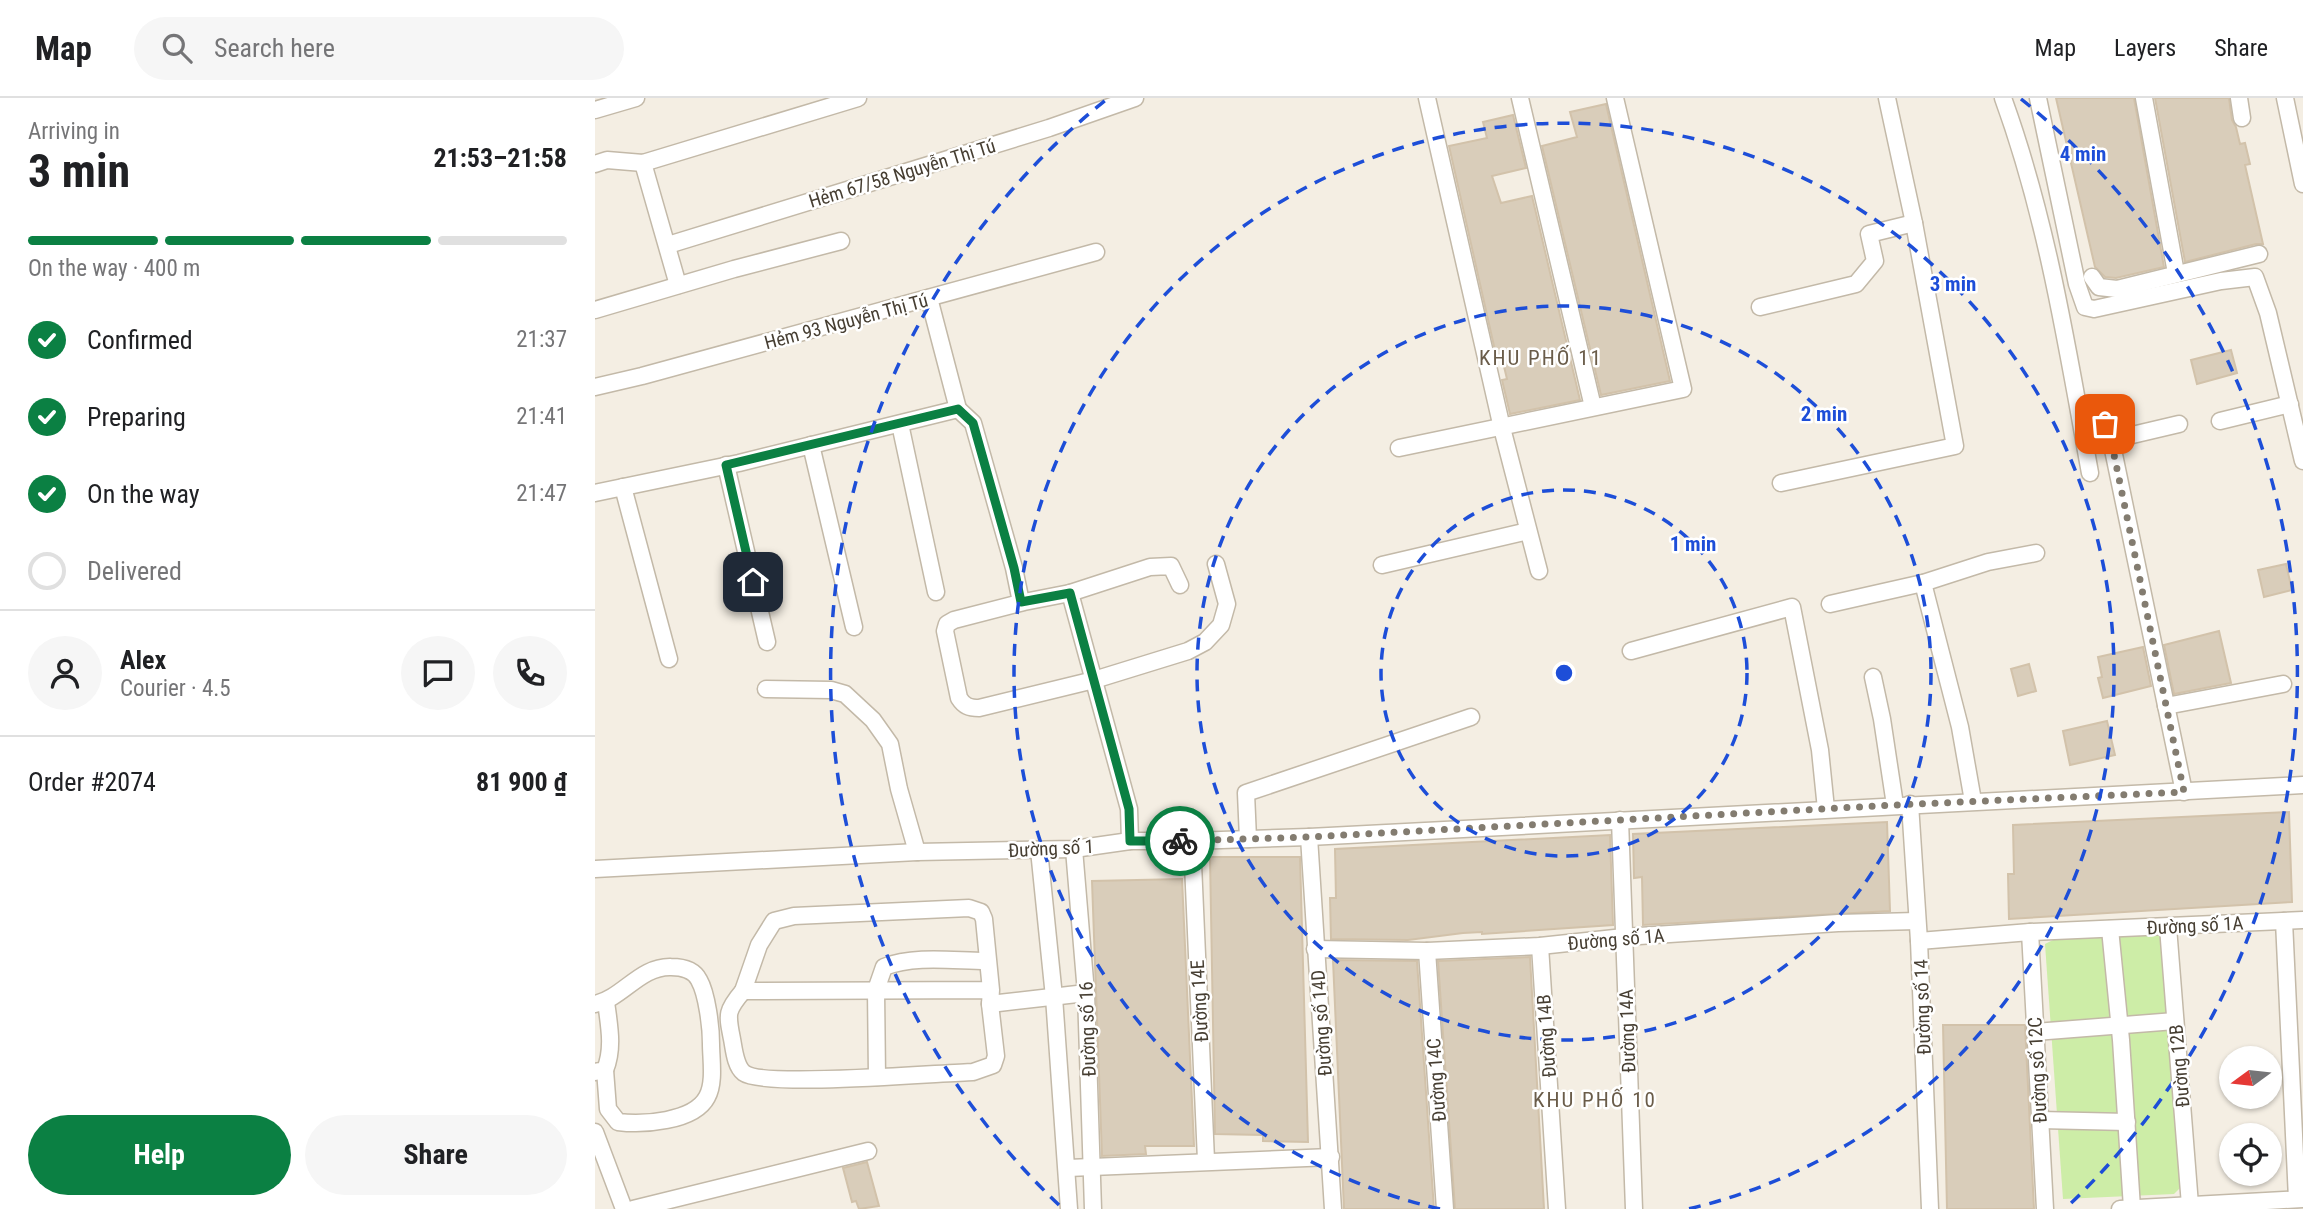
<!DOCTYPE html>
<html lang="en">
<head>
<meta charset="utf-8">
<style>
  body { margin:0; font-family:"Roboto Condensed",sans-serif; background:#f6f6f6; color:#202124; height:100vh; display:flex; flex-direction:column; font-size:26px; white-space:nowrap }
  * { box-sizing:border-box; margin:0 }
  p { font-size:23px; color:#757577 }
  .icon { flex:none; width:38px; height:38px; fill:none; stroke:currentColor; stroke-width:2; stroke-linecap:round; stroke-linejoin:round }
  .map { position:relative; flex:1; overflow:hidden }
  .side { display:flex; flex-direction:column; background:#fff; width:595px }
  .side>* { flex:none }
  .needle { width:46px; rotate:255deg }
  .buttons { position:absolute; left:1624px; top:948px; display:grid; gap:14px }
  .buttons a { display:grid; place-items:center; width:63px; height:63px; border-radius:50%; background:#fff; box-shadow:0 2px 5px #0004; font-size:35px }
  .pin { position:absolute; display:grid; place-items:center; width:60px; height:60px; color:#fff; margin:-30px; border-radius:14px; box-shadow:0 4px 10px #0006 }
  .courier { position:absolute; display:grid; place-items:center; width:70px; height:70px; margin:-35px; border:5px solid #0b8043; border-radius:50%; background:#fff; color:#222; box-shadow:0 2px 9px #0007 }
  .headline em { font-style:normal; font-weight:700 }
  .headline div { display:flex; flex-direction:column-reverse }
  .headline { display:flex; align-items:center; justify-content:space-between; height:119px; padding:0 28px }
  h1 { font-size:46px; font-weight:700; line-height:52px }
  .bar { display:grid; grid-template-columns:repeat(4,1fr); gap:10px 7px; align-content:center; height:84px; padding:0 28px }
  .bar i { height:9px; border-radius:5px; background:#e0e0e0 }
  .bar .current { background:#0b8043 }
  .bar p { grid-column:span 4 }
  .line { display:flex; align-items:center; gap:18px; padding:0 28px; border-top:2px solid #e0e0e0 }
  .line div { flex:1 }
  .round { display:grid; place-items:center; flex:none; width:74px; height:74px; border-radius:37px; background:#f6f6f6 }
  ol { padding:0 28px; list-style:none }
  li { display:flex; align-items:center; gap:21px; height:77px }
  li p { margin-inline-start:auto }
  li .icon { padding:7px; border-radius:50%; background:#0b8043; color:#fff; stroke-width:4 }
  li:last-child { color:#757577 }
  li i { width:38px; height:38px; border:4px solid #e0e0e0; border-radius:50% }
  .button { display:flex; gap:14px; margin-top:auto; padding:14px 28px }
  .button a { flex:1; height:80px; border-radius:42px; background:#0b8043; color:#fff; font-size:28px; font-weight:700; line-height:80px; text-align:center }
  .button a+a { background:#f6f6f6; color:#202124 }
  header { display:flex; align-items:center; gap:42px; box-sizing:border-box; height:98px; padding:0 35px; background:#fff; border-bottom:2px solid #e0e0e0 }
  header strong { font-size:33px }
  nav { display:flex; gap:38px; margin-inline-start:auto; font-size:24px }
  .search { width:490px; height:63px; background:#f6f6f6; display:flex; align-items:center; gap:18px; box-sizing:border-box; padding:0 24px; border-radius:38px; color:#757577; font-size:26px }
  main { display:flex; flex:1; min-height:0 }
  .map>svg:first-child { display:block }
</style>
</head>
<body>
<header>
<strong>Map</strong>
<div class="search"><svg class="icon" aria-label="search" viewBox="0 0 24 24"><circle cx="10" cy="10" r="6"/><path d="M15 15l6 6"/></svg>Search here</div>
<nav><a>Map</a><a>Layers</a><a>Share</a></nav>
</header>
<main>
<section class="side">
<div class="headline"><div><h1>3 min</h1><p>Arriving in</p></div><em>21:53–21:58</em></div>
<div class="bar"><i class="current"></i><i class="current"></i><i class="current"></i><i></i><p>On the way · 400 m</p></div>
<ol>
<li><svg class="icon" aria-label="check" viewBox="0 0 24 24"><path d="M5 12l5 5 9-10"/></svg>Confirmed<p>21:37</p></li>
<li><svg class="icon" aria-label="check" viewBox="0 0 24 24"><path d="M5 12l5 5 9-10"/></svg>Preparing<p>21:41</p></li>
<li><svg class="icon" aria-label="check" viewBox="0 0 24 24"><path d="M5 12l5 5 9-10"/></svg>On the way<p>21:47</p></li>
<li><i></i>Delivered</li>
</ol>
<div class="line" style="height:126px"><a class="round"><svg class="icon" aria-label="person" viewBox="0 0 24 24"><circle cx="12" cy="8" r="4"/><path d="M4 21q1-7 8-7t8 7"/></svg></a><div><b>Alex</b><p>Courier · 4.5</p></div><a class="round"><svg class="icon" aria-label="chat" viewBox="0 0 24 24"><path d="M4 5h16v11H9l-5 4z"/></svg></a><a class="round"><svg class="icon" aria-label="phone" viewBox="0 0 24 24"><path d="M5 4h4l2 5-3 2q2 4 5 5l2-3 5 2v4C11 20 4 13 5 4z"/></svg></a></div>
<div class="line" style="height:91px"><div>Order #2074</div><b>81 900 ₫</b></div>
<div class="button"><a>Help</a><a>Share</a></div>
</section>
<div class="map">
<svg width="1708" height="1111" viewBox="0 0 1708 1111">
  <rect width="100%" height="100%" fill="#f4eee3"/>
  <path fill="#cdeda7" d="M1563,835l6,11 17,243 -7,7 -111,5 -18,-255 8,-4z"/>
  <g fill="#d9cdba" stroke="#d2c2aa" stroke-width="2">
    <path d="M1461,0h78l30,169 -48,11 -11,-1 -10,-10z"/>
    <path d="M1560,0h74l3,22 4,7 4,17 5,-1 5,21 -5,1 18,79h-7l-71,18z"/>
    <path d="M1011,6l64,277 -69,14 -59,-249 35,-9 -7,-25z"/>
    <path d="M918,17l13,53 -34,8 9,27 31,-7 48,204 -70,14 -8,-34 5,-1 -6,-25 -5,1 -47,-209 38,-8 -4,-16z"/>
    <path d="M1636,252l6,23 -40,11 -6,-24z"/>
    <path d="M1691,466l6,26 -28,7 -6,-27z"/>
    <path d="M1624,533l12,52 -57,11 -10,-49z"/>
    <path d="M1548,549l8,39 -48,12 -5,-20 4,-1 -4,-20z"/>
    <path d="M1434,566l7,27 -18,5 -7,-27z"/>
    <path d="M1512,623l8,34 -45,10 -7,-34z"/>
    <path d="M1694,714l3,90 -283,17 -1,-45h6l-1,-49z"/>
    <path d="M1292,724l3,89 -247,14 -1,-48 -8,1 -1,-44z"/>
    <path d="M1015,737l3,90 -131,9v-2l-19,1 -55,7 -77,-1 -1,-41h6l-1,-49z"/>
    <path d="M615,759h90l8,285 -45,-1v-6l-48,-1z"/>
    <path d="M587,781l12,267h-49l1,8 -44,2 -10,-275z"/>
    <path d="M935,859l14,252h-89l-17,-248z"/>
    <path d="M738,862l84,1 17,248h-90z"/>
    <path d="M1348,927h82l9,184h-87z"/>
    <path d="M272,1064l12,44 -20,3 -3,-8 -4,1 -9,-34z"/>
  </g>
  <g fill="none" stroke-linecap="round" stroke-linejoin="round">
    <g stroke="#c3b9a8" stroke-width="19">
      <g id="minor">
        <path d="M832,0l75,330 37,143"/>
        <path d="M925,0l73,309"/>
        <path d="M1408,0c44,121 64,248 87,375"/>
        <path d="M1443,0l39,186 8,23 9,2 127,-28 34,-4 13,36 35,148"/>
        <path d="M1549,0l32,175"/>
        <path d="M1644,0l3,20"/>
        <path d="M1690,0l18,86"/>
        <path d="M0,12l41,-12"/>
        <path d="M48,65l35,122"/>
        <path d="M0,66l12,-4 36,3 215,-65"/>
        <path d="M73,147l381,-117 86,-30"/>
        <path d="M1497,179l7,10 18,2 142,-35"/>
        <path d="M1165,209l96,-23 19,-23 -6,-27 45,-11"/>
        <path d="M0,212l139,-41 107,-28"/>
        <path d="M0,289l47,-11 454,-124"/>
        <path d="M363,311l15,14 41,145 7,34"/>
        <path d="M1625,323l70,-17"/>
        <path d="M305,326l36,168"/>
        <path d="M1510,326l6,16 73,352"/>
        <path d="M1516,342l68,-16"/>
        <path d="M216,347l43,182"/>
        <path d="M804,350l284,-59 -68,-291"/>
        <path d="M131,367l41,177"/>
        <path d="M1186,385l174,-37 -41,-223 -27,-125"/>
        <path d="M28,389l46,172"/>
        <path d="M0,395l144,-30 219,-54 -29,-111"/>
        <path d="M787,467l146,-34"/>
        <path d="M1328,485l37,144 13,74"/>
        <path d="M585,487l-9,-19 -21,1 -80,26 -46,9 -70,18 -7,4 -2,7 14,67c5,8 10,10 20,10l115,-28 94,-29 17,-9 16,-17 6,-21 -11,-40"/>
        <path d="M475,495l59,216 1,32"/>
        <path d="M1235,506l93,-21 65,-21 48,-9"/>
        <path d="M1036,553l161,-44 28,143 6,59"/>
        <path d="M1278,579l9,42 13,86"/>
        <path d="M171,591l65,1 14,4 28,26 17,24 9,45 18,63"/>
        <path d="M1571,608l117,-22"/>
        <path d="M1315,706l9,137 11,268"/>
        <path d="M1025,722l14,389"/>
        <path d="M714,739l24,372"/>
        <path d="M653,741l-2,-46 225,-76"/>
        <path d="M597,743l14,319"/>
        <path d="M479,751l12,144 7,216"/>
        <path d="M444,752l15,147 15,212"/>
        <path d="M0,771l322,-17 157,-3 56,-8h62l117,-4 994,-52"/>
        <path d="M1689,823l13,278"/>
        <path d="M1573,829l22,278"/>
        <path d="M1515,831l11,111 11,168"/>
        <path d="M1435,834l15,277"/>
        <path d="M1324,843l111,-9 273,-12"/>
        <path d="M945,848l17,263"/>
        <path d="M720,851l112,2 113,-5 84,-9 214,-14 79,-2"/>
        <path d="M832,853l18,258"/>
        <path d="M396,892l-7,-71 -3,-7 -12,-4 -175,8 -20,5 -15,24 -16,46 248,-1 -1,14 96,-11"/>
        <path d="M148,893c-17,20 -16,23 -11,48 2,10 3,27 12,34 20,15 194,0 229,-1l20,-7 3,-9 -6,-52"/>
        <path d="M0,906c28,-6 45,-38 76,-37 11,0 23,3 28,13 8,14 12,47 12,64 0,15 4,39 -4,53 -13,25 -65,28 -89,25l-10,-13 -3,-39"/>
        <path d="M1440,934l140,-11"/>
        <path d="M0,974l10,-2c9,-22 4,-45 1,-68"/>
        <path d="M282,979l-1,-87 8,-23c31,-12 70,-6 102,-6"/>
        <path d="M1445,1022l87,2"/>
        <path d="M0,1034l29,77"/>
        <path d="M473,1070l263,-11"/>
        <path d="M38,1111l235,-58"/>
        <path d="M1525,1111l183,-10"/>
      </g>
    </g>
    <use href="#minor" stroke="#fff" stroke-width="16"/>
  </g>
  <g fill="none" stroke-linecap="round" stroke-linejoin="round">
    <path stroke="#837c70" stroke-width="7" stroke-dasharray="0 12.6" d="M585,743l129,-4 586,-32 289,-13 -73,-352 -6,-16"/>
    <path stroke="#0b8043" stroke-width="9" d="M158,484l-27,-117 232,-56 15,14 41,145 7,34 49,-9 59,216 1,32h50"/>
  </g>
  <g fill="none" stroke="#1d4ed8" stroke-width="3.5" stroke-dasharray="12 9">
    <circle cx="969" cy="575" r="183"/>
    <circle cx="969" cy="575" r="367"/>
    <path d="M845 1111A550 550 0 1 1 1093 1111"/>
    <path d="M464 1107A734 734 0 0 1 512 1M1426 1A734 734 0 0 1 1474 1107"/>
  </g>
  <g text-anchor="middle" stroke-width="5" stroke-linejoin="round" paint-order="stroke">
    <g font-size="19" fill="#463e32" stroke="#fff">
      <text transform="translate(307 75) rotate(-17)" y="7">Hẻm 67/58 Nguyễn Thị Tú</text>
      <text transform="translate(251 223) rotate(-15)" y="7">Hẻm 93 Nguyễn Thị Tú</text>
      <text transform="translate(456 750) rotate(-3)" y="7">Đường số 1</text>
      <text transform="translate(1600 827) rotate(-3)" y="7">Đường số 1A</text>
      <text transform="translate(1021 841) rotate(-5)" y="7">Đường số 1A</text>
      <text transform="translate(604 903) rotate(-93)" y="7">Đường 14E</text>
      <text transform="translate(1327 909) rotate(-92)" y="7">Đường số 14</text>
      <text transform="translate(726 925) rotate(-94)" y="7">Đường số 14D</text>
      <text transform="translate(492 931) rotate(-92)" y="7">Đường số 16</text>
      <text transform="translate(1032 933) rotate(-92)" y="7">Đường 14A</text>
      <text transform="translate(951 938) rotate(-94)" y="7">Đường 14B</text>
      <text transform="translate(1584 968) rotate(-95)" y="7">Đường 12B</text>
      <text transform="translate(1442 972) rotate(-93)" y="7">Đường số 12C</text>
      <text transform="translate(841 982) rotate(-94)" y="7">Đường 14C</text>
    </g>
    <g font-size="21" letter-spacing="2" fill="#6a5c49" stroke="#fff">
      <text x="946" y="267">KHU PHỐ 11</text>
      <text x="1000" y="1009">KHU PHỐ 10</text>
    </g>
  </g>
  <circle cx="969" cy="575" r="10" fill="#1d4ed8" stroke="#fff" stroke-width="3.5"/>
  <g font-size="21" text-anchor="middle" font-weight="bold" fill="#1d4ed8" stroke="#fff" stroke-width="5" stroke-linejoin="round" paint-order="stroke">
    <text x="1488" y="63">4 min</text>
    <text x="1358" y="193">3 min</text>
    <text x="1229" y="323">2 min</text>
    <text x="1098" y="453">1 min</text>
  </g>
</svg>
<div class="buttons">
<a><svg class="needle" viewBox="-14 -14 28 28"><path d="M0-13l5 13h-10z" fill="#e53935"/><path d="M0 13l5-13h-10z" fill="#757577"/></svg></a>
<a><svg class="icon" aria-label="locate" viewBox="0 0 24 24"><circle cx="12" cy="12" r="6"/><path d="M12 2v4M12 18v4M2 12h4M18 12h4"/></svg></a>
</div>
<div class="pin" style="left:1510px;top:326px;background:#ea580c"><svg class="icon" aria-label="bag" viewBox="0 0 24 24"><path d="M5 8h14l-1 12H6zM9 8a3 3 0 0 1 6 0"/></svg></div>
<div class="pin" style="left:158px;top:484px;background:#1f2937"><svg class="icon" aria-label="home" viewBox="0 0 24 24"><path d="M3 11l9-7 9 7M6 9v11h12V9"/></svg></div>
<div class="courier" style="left:585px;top:743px"><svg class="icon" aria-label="bike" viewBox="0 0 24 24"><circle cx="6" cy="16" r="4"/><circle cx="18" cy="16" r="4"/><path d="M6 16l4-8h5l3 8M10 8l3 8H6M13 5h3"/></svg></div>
</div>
</main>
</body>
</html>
